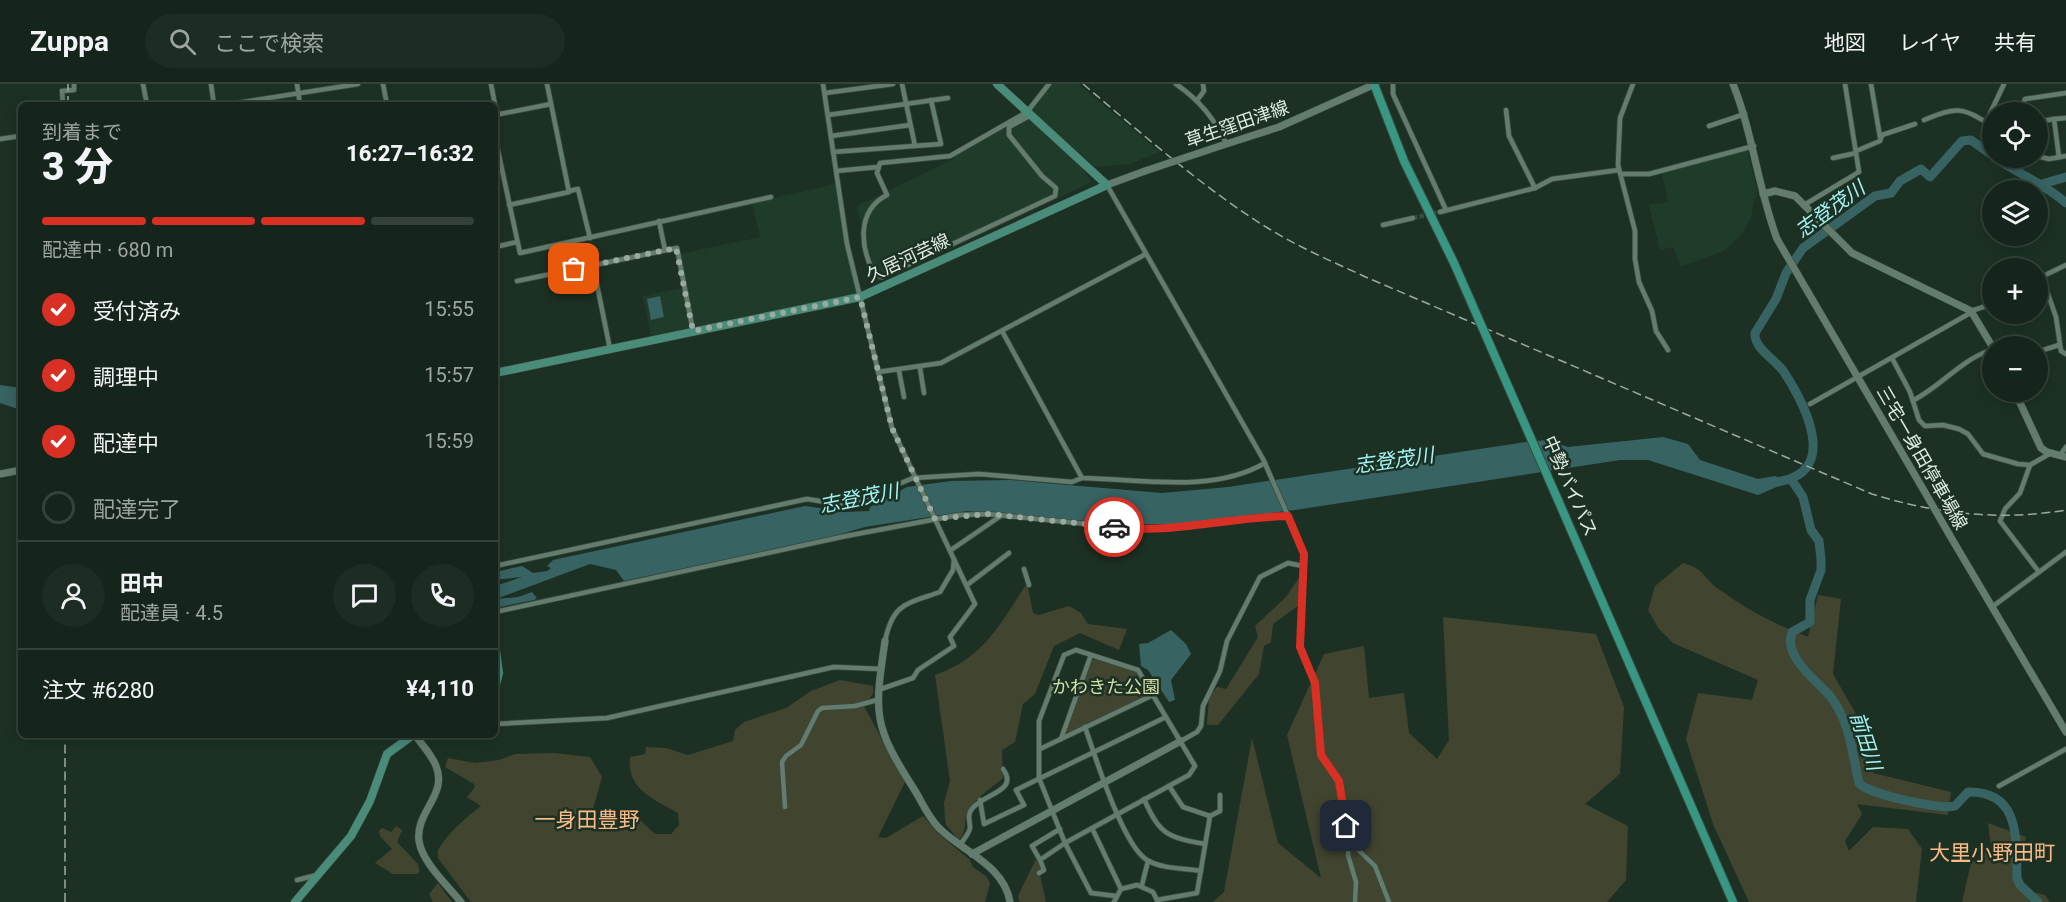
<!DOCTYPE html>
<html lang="ja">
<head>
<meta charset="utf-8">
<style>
  body { margin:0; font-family:Roboto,"Noto Sans JP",sans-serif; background:#1e2d24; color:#f1f3f6; height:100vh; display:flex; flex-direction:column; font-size:22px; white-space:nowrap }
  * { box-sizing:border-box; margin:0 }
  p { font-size:20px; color:#9da5a3 }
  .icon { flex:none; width:33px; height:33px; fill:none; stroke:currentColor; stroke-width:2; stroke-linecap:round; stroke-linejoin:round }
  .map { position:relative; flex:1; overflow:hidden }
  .panel { position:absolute; left:18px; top:18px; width:480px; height:636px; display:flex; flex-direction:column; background:#15251b; border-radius:9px; box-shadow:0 3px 15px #0003,0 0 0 2px #34423a }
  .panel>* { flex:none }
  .fabs { position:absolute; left:1982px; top:18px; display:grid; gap:12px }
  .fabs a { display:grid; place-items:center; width:66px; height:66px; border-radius:50%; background:#15251b; box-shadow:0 3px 15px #0003,0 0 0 2px #34423a; font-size:30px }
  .pin { position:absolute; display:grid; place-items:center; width:51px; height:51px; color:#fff; margin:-26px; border-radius:12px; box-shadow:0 3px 9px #0006 }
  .courier { position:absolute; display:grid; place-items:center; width:60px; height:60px; margin:-30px; border:4px solid #d93025; border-radius:50%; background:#fff; color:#222; box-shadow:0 2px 8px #0007 }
  .overview em { font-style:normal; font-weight:800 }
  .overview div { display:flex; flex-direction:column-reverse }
  .overview { display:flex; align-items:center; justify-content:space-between; height:102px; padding:0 24px }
  h1 { font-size:39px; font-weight:800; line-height:45px }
  .bar { display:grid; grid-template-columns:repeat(4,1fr); gap:9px 6px; align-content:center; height:72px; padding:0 24px }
  .bar i { height:8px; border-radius:4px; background:#34423a }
  .bar .selected { background:#d93025 }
  .bar p { grid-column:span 4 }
  .line { display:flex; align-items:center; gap:15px; padding:0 24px; border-top:2px solid #34423a }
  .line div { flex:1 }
  .round { display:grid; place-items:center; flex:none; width:63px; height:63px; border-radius:32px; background:#1e2d24 }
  ol { padding:0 24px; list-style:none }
  li { display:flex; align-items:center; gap:18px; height:66px }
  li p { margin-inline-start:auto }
  li .icon { padding:6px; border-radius:50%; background:#d93025; color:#fff; stroke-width:4 }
  li:last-child { color:#9da5a3 }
  li i { width:33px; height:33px; border:3px solid #34423a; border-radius:50% }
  header { display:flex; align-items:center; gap:36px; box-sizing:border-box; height:84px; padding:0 30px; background:#15251b; border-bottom:2px solid #34423a }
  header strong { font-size:28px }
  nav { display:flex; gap:33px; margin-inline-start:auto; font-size:21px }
  .search { width:420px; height:54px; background:#1e2d24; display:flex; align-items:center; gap:15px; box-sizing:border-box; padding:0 21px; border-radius:33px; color:#9da5a3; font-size:22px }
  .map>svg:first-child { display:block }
</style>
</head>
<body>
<header>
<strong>Zuppa</strong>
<div class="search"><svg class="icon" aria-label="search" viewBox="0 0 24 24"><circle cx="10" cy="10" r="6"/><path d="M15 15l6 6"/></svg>ここで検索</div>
<nav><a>地図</a><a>レイヤ</a><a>共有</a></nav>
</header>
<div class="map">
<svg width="2066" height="818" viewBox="0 0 2066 818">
  <rect width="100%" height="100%" fill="#1c3124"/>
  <g fill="#1f3b2a">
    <path d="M1052,0h26l82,68 -30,12 -34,3 -65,-56z"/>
    <path d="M1027,32l53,49 12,17 -218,101 -17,-77 97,-47 1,-4z"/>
    <path d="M1747,65l11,45 -5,9 -1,12 -9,18 -19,18 -43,15 -8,-19 -13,3 -11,-45 19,-3 -6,-28z"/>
    <path d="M836,100l9,60 11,49 -205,43 -8,-40 44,-9 -7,-33 80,-17 -8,-34z"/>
  </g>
  <g fill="#414530">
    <path d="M1683,479c23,6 20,16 37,27 27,20 57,35 88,47l10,-42 23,4 -8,75 23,40 17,59 78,19 -3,23 -91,-11 5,10 -17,27 4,10 24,-24 35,2 14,20 -6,53h-167l-36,-78 -27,-85 12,-46 54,7 6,-20 -85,-37 -14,-14 -11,-19 7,-24z"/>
    <path d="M1301,491l-2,30 -26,19 -2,18 -7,4 -5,28 -41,51h-11l2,-28 8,-10 9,2 32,-52 -3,-11 31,-29z"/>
    <path d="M1027,499l6,30 6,2 30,-9 12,7 7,11 39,5 -8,21 -39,-17 -26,13 -19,48 -12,10 -8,38 -13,8 1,28c-11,10 -30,21 -36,35 -4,12 1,15 -8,27l-13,-15 -1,-6 -1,-16 6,-22 -15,-106c49,-17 65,-51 92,-92z"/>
    <path d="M1443,533l153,17 28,73 -4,67 -35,30 43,22 -2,54 -19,22h-394l11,-10 28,-154 26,105 43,35 -34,-143 37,-81 40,-8 5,52 35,-5 5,40 28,26 12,-19z"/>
    <path d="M1095,575l41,13 13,19 -2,4 -79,38 -2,-3 25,-69z"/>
    <path d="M840,596l33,6v8l-9,12 41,76 -27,55 8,1 37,-22 16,18 31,26 3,7 14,10 3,7 -5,18h-514l-33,-44v-8c11,-18 26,-31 43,-44l-14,-9 8,-10 -1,-3 -29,-17 3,-9 27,5 24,-3 16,-6 39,-1 36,4 12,20 -9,32 9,12 11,4 8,-14 6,-3 28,26h16l8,-9 -1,-12c-22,-13 -52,-23 -48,-56l15,-3 1,-7 20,1 22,7 45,-14 2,-11 9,-8 42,-14 25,-17z"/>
    <path d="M1988,739l38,14 -10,50 29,8 5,7h-88l9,-39 20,-15z"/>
    <path d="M396,742l6,4 -5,12 20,21 3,8 -3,3h-24l-18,-11 17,-14 -12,-13 -1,-5 3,-3 9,4z"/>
    <path d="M1036,775l5,10 -5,3 4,3 6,27h-26l-2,-6z"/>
    <path d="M438,799l14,19h-19l-4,-8z"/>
  </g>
  <g fill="#386363">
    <path d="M660,212l4,21 -13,3 -4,-21z"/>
    <path d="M0,301l21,3v22l-21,-7z"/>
    <path d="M1663,353l25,7 12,16 58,19 17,-3 15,5 -32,14 -110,-35h-28l-325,50 -114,14h-66l-148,-13 -102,16 -38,11 -203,43 -8,-11 -26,-6 -94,35 22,-2 14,-5 5,6 -3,2 -39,8v-22l27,-9 -27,3v-8l27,-6 11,7 14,-2 4,-3 -4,-2 6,-6 252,-54 41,6 23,-1 1,-4 37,-20 44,-6 60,-1 151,13 66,-6 298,-45 21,-2 21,7z"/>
    <path d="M1171,546l15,14 5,10 -20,26 4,20 -6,2 -21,-32 -7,-4 -2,-22 9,-1z"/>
  </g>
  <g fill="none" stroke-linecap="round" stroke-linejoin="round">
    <g stroke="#386363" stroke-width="9">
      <path d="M1995,74c24,16 50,26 71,45"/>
      <path d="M2042,100l24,-7"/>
      <path d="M1791,395l12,18 8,33 8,11 2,18v11l-11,30v22l-18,10c-9,25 24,48 38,64 20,25 22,57 29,87 8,11 82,27 96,23l13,-14c53,-1 48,48 49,86l3,7 18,17"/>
      <path d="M1777,398c63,-9 29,-76 7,-110 -9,-13 -30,-23 -29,-39l21,-34 10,-26 17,-25 72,-52 16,-3 9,-12 21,-12 9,8 32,-36 9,-1 21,15"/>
    </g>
    <path stroke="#394d40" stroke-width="4.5" stroke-dasharray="4.5 2" stroke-linecap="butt" d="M1413,134l27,-6"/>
    <g stroke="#384b40" stroke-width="6">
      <g id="street">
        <path d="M143,0l4,21"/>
        <path d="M211,0l3,21"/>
        <path d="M297,0l3,21"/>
        <path d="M383,0l4,21"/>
        <path d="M491,0l4,21"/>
        <path d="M823,0l24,160 45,184 83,176 -25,33 4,9 -36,24 -5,8 -35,12"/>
        <path d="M902,0l13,62"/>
        <path d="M1176,0c24,17 37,33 50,59"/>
        <path d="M1393,0v10l53,116"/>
        <path d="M1633,0l-13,34 -2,47 17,66v28l4,23 13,29 4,20 12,19"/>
        <path d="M1871,0l9,53"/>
        <path d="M825,9l68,-9"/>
        <path d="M1198,15l6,-8 -1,-7"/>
        <path d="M63,21l-1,-14 12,-1v-6"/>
        <path d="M224,21l134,-21"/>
        <path d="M1506,26l3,26 26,52"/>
        <path d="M2019,28l6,-13 41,-6"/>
        <path d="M495,31l56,-11"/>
        <path d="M828,31l120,-17"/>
        <path d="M1031,31l-22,12v8l33,41 14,12 -1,8 -173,81 -7,-2c-15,-27 -19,-64 12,-80l-10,-22 3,-10 70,-7 77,-44 22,-28"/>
        <path d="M2054,35l12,-1"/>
        <path d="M1924,36c34,-14 38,-13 68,6"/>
        <path d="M1986,38l18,-38"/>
        <path d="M1709,42l36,-12"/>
        <path d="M2037,50l6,-13 11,-2 5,38"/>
        <path d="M831,52l79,-11"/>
        <path d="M495,53l25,116 251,-56"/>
        <path d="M0,55l21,-3"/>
        <path d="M1856,67l24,-10 2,-6 33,-11"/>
        <path d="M833,68l108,-8 -10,-44"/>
        <path d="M2037,72l12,3 17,-3"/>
        <path d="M1833,74l23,-5"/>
        <path d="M836,87l42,-4"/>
        <path d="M1622,90h27l105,-28"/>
        <path d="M1107,101l156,274 37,84 4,10v18l-4,76 16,40 5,68 15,20 5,10 8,56 -1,14 8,27 -1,20"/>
        <path d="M569,107l9,-2 12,49"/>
        <path d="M509,121l60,-13 -22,-108"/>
        <path d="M1804,121l55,-33 -14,-88"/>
        <path d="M1440,128l95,-24 17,-9 67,-9"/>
        <path d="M659,137l6,29"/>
        <path d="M1383,141l30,-7"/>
        <path d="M495,163l22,-5"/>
        <path d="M593,181l17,84"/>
        <path d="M2042,193l14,40 5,34 5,3"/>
        <path d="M2037,195l29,-14"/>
        <path d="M517,197l160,-33 16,83"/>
        <path d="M1971,227l21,-7"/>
        <path d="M1002,247l80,147c57,1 130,16 183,-15"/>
        <path d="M2037,268l22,-7"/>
        <path d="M1892,274l18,34 9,28 6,6 18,-1 16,4 9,5 15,20 35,10 12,1 21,-12"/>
        <path d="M920,284l4,25"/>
        <path d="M899,287l5,26"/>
        <path d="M878,288l63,-9 205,-109"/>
        <path d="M1914,316c27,-14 45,-38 74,-49"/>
        <path d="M1810,320l162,-92"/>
        <path d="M2060,371l6,-8"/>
        <path d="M2030,381l-10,28 -15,16 -5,12 39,51"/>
        <path d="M951,466l51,-35"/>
        <path d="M495,482l312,-67 31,5 20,-3 55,-23 66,-4 93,8 10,-4"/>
        <path d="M1024,485l5,16"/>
        <path d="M967,501l42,-32"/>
        <path d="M1992,523l74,-55"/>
        <path d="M495,528l351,-76 112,-21 30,-1 138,14 43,1 95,-13h25"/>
        <path d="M885,557c8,-38 21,-37 55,-49l13,-22 1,-11"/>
        <path d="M495,640l112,-6 227,-51 47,2"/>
        <path d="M1085,643c10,29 38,119 62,133 14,9 38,8 54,11"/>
        <path d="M1061,655l30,-84"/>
        <path d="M1181,657l16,-9 4,-6 2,-20 17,-35 7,-30 33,-64 28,-14 15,3"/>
        <path d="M1040,665l113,-54"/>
        <path d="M1999,702l67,-37"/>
        <path d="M1144,715c16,36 23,38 61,45"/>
        <path d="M980,716l4,24 40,-19 -8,-15 150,-73"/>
        <path d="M785,723l-3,-45 4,-6 15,-11 17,-34 4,-3 33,-2 22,-6"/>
        <path d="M1210,732l10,-5v-16"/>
        <path d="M1092,744l29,61"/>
        <path d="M1060,745l-28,17 8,14 25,-17 124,-68 6,-9 -57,-96 -62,-20 -12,5 -25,66v57l26,65 26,50 25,3"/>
        <path d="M1349,757l26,25 14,36"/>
        <path d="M960,761c3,-5 9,-11 10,-17 0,-7 -3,-12 1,-18 10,-16 49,-18 32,-41"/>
        <path d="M1039,789l5,-3 -4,-10"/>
        <path d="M297,796l20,-5"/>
        <path d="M1142,801l6,-24"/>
        <path d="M1157,816l40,-7 13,-77 -27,-9 -14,-21"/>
        <path d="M1114,818l7,-13 16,-4 16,7 5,10"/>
      </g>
    </g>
    <g stroke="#384b40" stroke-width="8">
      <g id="secondary">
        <path d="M1733,0c20,50 25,104 44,155l146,250"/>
        <path d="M1220,62l59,-19 96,-43"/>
        <path d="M1107,101l38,-14"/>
        <path d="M1763,110l12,-3 20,5 57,57 119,58 21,35"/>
        <path d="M2015,308l26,56 6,4 19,5"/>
        <path d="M0,390l21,-4"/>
        <path d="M1949,450l117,198"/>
        <path d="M885,557c-11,74 -12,84 29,148 8,13 14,28 25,39 24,24 65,37 71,74"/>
        <path d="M415,651c7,10 17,20 21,31 12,29 -21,46 -17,75 3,21 28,44 42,61"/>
        <path d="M972,770l209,-113"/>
      </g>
    </g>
    <g stroke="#384b40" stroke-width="9">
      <g id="primary">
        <path d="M495,289l365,-76 247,-112 -110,-101"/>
        <path d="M495,560l4,29 -4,15"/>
        <path d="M295,818l56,-66 19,-35 17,-47 26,-19"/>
      </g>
    </g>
    <g stroke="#384b40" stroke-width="10">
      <g id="highway">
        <path d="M1374,0l30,77 50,102"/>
        <path d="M1558,416l175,402"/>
      </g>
    </g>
    <use href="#street" stroke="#647c6d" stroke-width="4.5"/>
    <use href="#secondary" stroke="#647c6d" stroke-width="7"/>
    <use href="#primary" stroke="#498c7a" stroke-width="8"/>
    <use href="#highway" stroke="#379782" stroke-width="8"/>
    <g stroke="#9aaaa0" stroke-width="1.5" stroke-dasharray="9 4.5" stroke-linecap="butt">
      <path d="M1083,0c58,49 119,103 183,143 32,20 67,35 102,51l504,216c64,20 128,27 194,16"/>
      <path d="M68,21v-21"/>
      <path d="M65,818v-167"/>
    </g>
    <g stroke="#384b40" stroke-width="8" stroke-linecap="butt">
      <g id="secondary-bridge">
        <path d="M1145,87l75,-25"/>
        <path d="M1923,405l26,45"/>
      </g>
    </g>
    <g stroke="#384b40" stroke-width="10" stroke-linecap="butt">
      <path id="highway-bridge" d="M1454,179l104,237"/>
    </g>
    <use href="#secondary-bridge" stroke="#647c6d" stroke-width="7"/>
    <use href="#highway-bridge" stroke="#379782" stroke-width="8"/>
  </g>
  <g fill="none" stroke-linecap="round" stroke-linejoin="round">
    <path stroke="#9aaaa0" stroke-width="6" stroke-dasharray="0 10.8" d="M574,185l102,-21 17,83 167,-34 32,131 43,91 53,-5 126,13"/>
    <path stroke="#d93025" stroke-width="8" d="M1114,443c61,7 115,-10 174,-11l16,38 -4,93 15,36 6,72 18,26 7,45"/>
  </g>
  <g text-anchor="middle" stroke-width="5" stroke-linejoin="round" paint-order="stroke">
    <g font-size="18" fill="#deebe2" stroke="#1c3124">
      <text transform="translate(1237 40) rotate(-19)" y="6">草生窪田津線</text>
      <text transform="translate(908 174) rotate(-25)" y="6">久居河芸線</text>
      <text transform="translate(1922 374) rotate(60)" y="6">三宅一身田停車場線</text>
      <text transform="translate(1570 402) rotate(66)" y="6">中勢バイパス</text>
    </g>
    <g font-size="18" fill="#d3dfa5" stroke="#1c3124">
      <text x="1106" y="609">かわきた公園</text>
    </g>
    <g font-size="20" font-style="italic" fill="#a2f3f2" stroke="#1c3124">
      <text transform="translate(1830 125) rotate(-36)" y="7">志登茂川</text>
      <text transform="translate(1394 376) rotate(-8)" y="7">志登茂川</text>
      <text transform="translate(859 414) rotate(-11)" y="7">志登茂川</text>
      <text transform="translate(1866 657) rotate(72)" y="7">前田川</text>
    </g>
    <g font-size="21" fill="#faba86" stroke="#1c3124">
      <text x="587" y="743">一身田豊野</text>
      <text x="1992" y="776">大里小野田町</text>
    </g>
  </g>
</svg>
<div class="fabs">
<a><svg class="icon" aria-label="locate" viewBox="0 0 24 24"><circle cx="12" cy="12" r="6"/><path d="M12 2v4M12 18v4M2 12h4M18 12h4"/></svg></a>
<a><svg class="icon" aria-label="layers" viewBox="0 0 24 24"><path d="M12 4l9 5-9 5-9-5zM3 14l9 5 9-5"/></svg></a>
<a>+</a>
<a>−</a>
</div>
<div class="pin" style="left:574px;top:185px;background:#ea580c"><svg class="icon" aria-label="bag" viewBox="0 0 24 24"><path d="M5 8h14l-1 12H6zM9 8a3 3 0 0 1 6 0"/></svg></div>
<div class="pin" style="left:1346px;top:742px;background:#1f2937"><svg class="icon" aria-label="home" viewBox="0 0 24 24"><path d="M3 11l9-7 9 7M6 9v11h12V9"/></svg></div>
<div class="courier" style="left:1114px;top:443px"><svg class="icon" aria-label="car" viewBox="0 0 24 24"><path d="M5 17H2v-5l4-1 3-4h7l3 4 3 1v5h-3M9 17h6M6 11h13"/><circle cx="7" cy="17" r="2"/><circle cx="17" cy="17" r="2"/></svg></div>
<section class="panel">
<div class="overview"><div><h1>3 分</h1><p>到着まで</p></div><em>16:27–16:32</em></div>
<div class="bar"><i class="selected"></i><i class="selected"></i><i class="selected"></i><i></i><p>配達中 · 680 m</p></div>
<ol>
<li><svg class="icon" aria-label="check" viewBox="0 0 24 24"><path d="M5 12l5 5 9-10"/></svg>受付済み<p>15:55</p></li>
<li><svg class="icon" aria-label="check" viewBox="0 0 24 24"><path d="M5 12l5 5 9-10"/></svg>調理中<p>15:57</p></li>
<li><svg class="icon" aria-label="check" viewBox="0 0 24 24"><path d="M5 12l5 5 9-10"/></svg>配達中<p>15:59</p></li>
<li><i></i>配達完了</li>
</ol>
<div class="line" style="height:108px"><a class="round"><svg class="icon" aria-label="person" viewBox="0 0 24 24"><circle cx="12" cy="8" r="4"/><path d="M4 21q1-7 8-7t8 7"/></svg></a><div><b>田中</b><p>配達員 · 4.5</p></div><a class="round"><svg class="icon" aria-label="chat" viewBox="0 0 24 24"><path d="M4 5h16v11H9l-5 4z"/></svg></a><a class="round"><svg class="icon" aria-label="phone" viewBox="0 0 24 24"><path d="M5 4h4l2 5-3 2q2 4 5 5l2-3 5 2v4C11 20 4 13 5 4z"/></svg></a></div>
<div class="line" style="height:78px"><div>注文 #6280</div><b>¥4,110</b></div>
</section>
</div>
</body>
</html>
